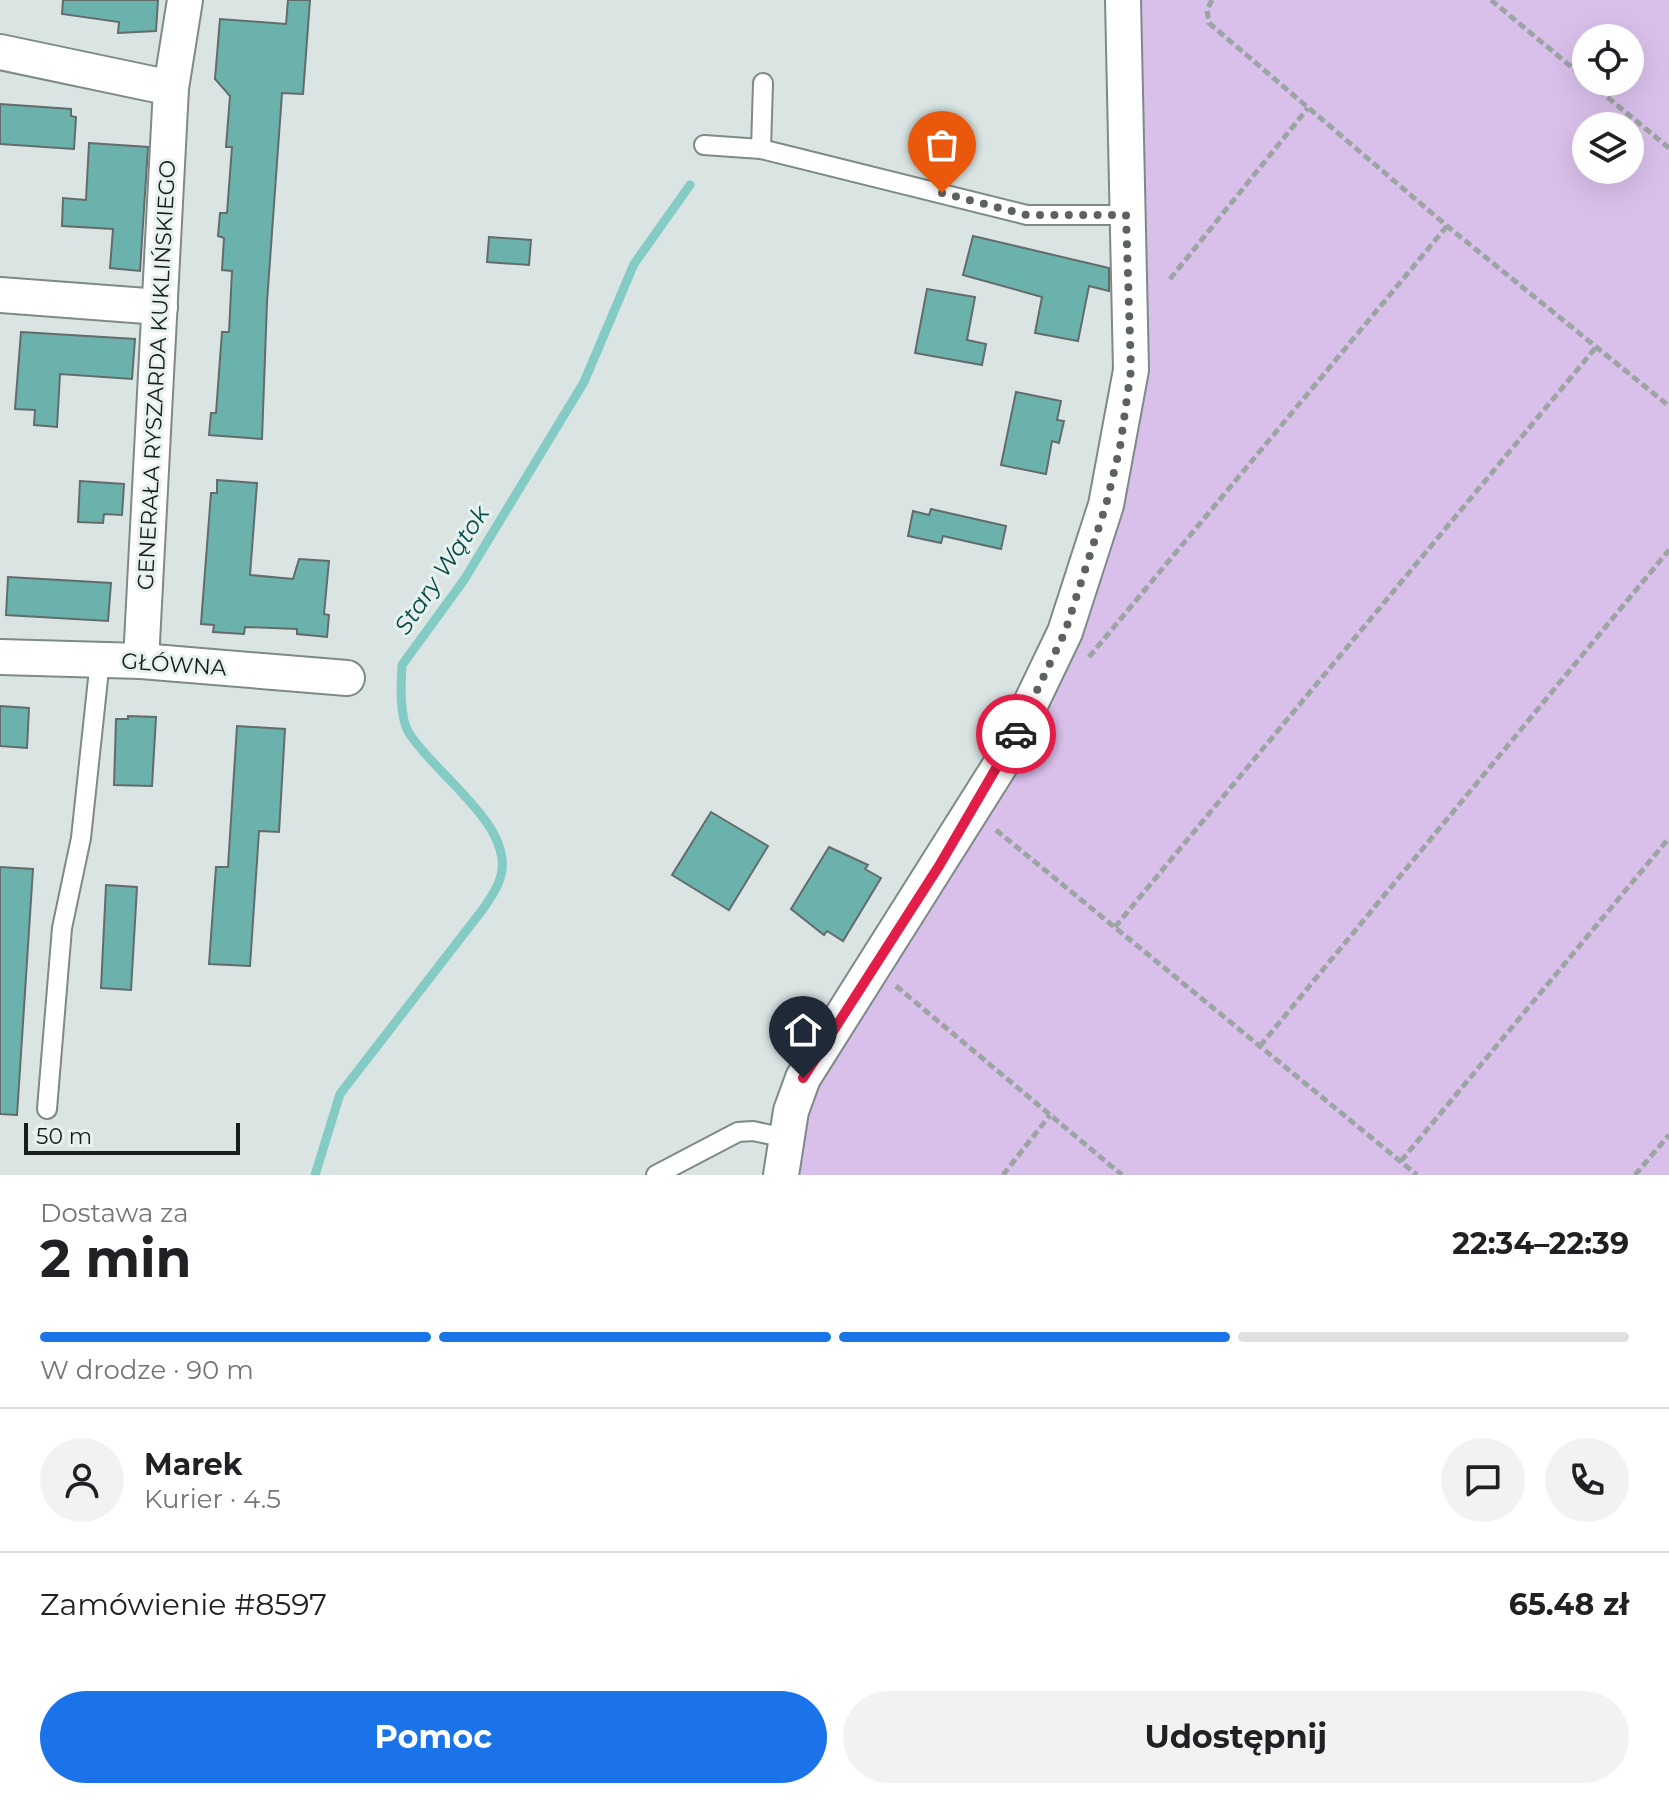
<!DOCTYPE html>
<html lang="pl">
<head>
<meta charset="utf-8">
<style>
  body { margin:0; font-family:Montserrat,sans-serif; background:#f2f2f2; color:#202124; height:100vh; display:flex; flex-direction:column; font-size:30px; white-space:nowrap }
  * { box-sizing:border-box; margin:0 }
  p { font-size:26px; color:#757577 }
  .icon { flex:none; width:44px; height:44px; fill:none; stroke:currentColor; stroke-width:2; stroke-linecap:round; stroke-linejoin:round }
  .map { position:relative; height:1175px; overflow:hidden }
  .panel { display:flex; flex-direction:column; background:#fff; flex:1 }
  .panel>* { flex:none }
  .fabs { position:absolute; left:1572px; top:24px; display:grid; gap:16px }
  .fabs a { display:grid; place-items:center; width:72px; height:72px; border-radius:50%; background:#fff; box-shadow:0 8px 32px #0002; font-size:40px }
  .scale { position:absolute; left:24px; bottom:20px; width:216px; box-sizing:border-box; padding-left:8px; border:4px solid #181c1b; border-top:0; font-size:22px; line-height:28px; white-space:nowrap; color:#181c1b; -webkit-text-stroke:6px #e6f1f0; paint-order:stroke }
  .pin { position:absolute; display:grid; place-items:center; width:68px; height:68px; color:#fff; margin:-82px -34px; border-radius:50% 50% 50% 0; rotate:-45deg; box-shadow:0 0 8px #0007 }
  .pin .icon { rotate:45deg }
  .courier { position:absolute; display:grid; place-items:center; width:80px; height:80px; margin:-40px; border:6px solid #e11d48; border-radius:50%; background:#fff; color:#222; box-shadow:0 2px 10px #0007 }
  .overview em { font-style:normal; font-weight:700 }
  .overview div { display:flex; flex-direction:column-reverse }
  .overview { display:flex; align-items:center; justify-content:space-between; height:136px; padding:0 40px }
  h1 { font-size:52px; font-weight:700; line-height:60px }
  .bar { display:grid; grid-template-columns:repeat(4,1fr); gap:12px 8px; align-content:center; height:96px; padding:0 40px }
  .bar i { height:10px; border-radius:6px; background:#e0e0e0 }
  .bar .active { background:#1a73e8 }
  .bar p { grid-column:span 4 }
  .line { display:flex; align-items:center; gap:20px; padding:0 40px; border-top:2px solid #e0e0e0 }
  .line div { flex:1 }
  .round { display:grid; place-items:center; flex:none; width:84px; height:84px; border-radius:42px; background:#f2f2f2 }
  .cta { display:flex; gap:16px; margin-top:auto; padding:16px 40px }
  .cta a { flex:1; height:92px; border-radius:48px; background:#1a73e8; color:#fff; font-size:32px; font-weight:700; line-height:92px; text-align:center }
  .cta a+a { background:#f2f2f2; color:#202124 }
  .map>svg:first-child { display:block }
</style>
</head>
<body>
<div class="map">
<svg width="1669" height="1175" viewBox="0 0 1669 1175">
  <rect width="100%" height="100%" fill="#d9e4e3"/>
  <path fill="#d9c0eb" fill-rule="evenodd" d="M1140,0h529v1175h-877l16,-81 74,-117 236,-476zM1586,38h44v44h-44zM1586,126h44v44h-44z"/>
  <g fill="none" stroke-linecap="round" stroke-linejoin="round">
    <path stroke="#84cbc5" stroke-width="9" d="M315,1175l25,-81 143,-185c8,-12 17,-24 19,-39 6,-49 -69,-98 -93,-137 -10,-16 -8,-49 -7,-68l62,-85 120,-198 50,-118 56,-79"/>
  </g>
  <g fill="#6cb2ac" stroke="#626c6b" stroke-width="2">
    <path d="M63,0h95l-2,31 -38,2 1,-11 -57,-8z"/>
    <path d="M288,0h22l-7,94 -21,-1 -15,209 -5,137 -53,-4 2,-22h5l6,-81h7l3,-61 -10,-1 2,-32 -6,-2 2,-23h7l5,-66h-6l4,-51 -15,-17 5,-60 66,5z"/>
    <path d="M0,104l71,5v7l5,1 -2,32 -74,-5z"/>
    <path d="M89,143l59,4 -8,124 -30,-3 3,-39 -51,-3 1,-28 23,2z"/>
    <path d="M973,236l136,32v23l-20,-5 -11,55 -43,-8 7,-36 -79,-22z"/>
    <path d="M489,237l42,3 -2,25 -42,-3z"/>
    <path d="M927,289l48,8 -8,43 19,4 -4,21 -67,-12z"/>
    <path d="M21,332l114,7 -3,40 -72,-5 -3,53 -23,-2 1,-15 -20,-1z"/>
    <path d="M1016,392l45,9 -4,19 7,1 -5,22 -7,-2 -6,33 -45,-9z"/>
    <path d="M217,480l40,3 -7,92 43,4 6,-20 30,2 -5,53 5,1 -2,22 -30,-3v-5l-52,-2 -1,7 -31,-2 1,-7 -13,-1 10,-131h6z"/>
    <path d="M80,481l44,3 -2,31 -18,-1 -1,9 -25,-1z"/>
    <path d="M931,509l75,17 -5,23 -58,-13 -2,7 -33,-7 5,-25 16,4z"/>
    <path d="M8,577l103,6 -3,38 -102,-6z"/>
    <path d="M0,706l29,2 -2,40 -27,-2z"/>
    <path d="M128,716l28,1 -4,69 -38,-1 2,-66h12z"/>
    <path d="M237,726l48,3 -6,103 -20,-1 -9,135 -41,-2 7,-97h12z"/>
    <path d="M711,812l57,34 -39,64 -57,-35z"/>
    <path d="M829,847l39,18 -3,4 16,9 -38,63 -16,-10 -3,4 -33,-26z"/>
    <path d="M0,867l33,2 -16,246 -17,-1z"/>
    <path d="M106,885l31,2 -6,103 -30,-2z"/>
  </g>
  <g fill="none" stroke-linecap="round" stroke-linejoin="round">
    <g stroke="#7e8988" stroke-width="22">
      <g id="service">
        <path d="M704,145l57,4 266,66h99"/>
        <path d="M761,149l2,-66"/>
        <path d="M47,1109l15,-181 19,-90 19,-178"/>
        <path d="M656,1175l82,-43 15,-1 33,7"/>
      </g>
    </g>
    <g stroke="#7e8988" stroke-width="38">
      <g id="minor">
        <path d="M0,52l171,36"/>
        <path d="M0,295l160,12"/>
        <path d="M0,657l141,4 206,17"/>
        <path d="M141,661l30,-573 14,-88"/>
        <path d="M781,1175l10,-64 12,-33 201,-319 61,-127 41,-127 25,-135 -8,-370"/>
      </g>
    </g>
    <g stroke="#9ca5a4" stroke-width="5" stroke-dasharray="8 4" stroke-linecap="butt">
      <path d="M1212,0l-5,10 2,13 238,203 222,180"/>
      <path d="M1491,0l95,79"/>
      <path d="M1589,82l80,66"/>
      <path d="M1170,279l138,-171"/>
      <path d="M1089,657l358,-431"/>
      <path d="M996,830l421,345"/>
      <path d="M1115,927l482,-581"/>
      <path d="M896,986l226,189"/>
      <path d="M1260,1046l409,-496"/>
      <path d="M1401,1161l268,-323"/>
      <path d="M1003,1175l47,-60"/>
      <path d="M1635,1175l34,-40"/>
    </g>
    <use href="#service" stroke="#fff" stroke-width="18"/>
    <use href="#minor" stroke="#fff" stroke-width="34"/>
  </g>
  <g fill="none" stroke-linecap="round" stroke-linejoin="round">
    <path stroke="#5c6261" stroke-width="8" stroke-dasharray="0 14.4" d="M942,193l85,22h99l5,155 -11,77 -14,58 -41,127 -49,102"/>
    <path stroke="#e11d48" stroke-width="10" d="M803,1078l136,-212 77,-132"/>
  </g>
  <g text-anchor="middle" stroke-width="6" stroke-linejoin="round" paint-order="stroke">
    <g font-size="22" fill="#181c1b" stroke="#e6f1f0">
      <text transform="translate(156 375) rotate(-87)" y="8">GENERAŁA RYSZARDA KUKLIŃSKIEGO</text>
      <text transform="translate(174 664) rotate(4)" y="8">GŁÓWNA</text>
    </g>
    <g font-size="24" font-style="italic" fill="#064946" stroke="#e6f1f0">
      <text transform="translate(442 570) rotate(-56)" y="8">Stary Wątok</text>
    </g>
  </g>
</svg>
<div class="fabs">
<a><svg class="icon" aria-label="locate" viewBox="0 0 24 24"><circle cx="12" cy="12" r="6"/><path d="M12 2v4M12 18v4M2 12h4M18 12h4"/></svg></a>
<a><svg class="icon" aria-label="layers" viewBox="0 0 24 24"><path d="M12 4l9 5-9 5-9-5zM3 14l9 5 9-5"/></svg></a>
</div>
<div class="scale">50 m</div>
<div class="pin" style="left:942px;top:193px;background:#ea580c"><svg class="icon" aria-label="bag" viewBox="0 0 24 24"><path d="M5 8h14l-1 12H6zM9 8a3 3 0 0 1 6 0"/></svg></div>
<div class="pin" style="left:803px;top:1078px;background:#1f2937"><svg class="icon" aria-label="home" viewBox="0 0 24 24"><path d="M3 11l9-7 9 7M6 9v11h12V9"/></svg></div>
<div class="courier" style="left:1016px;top:734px"><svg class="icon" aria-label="car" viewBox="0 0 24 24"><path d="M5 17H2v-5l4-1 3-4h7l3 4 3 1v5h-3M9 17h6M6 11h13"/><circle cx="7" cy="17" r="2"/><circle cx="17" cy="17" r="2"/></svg></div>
</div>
<section class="panel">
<div class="overview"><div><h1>2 min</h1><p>Dostawa za</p></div><em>22:34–22:39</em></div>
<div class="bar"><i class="active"></i><i class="active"></i><i class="active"></i><i></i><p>W drodze · 90 m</p></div>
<div class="line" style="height:144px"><a class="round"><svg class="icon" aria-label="person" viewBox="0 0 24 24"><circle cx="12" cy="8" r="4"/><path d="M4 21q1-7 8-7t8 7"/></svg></a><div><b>Marek</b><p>Kurier · 4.5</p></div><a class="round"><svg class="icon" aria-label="chat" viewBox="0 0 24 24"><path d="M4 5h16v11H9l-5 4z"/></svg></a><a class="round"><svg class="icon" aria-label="phone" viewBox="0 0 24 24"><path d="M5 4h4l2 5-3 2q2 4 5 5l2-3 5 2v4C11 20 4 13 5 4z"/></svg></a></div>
<div class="line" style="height:104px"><div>Zamówienie #8597</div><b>65.48 zł</b></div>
<div class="cta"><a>Pomoc</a><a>Udostępnij</a></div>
</section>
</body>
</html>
